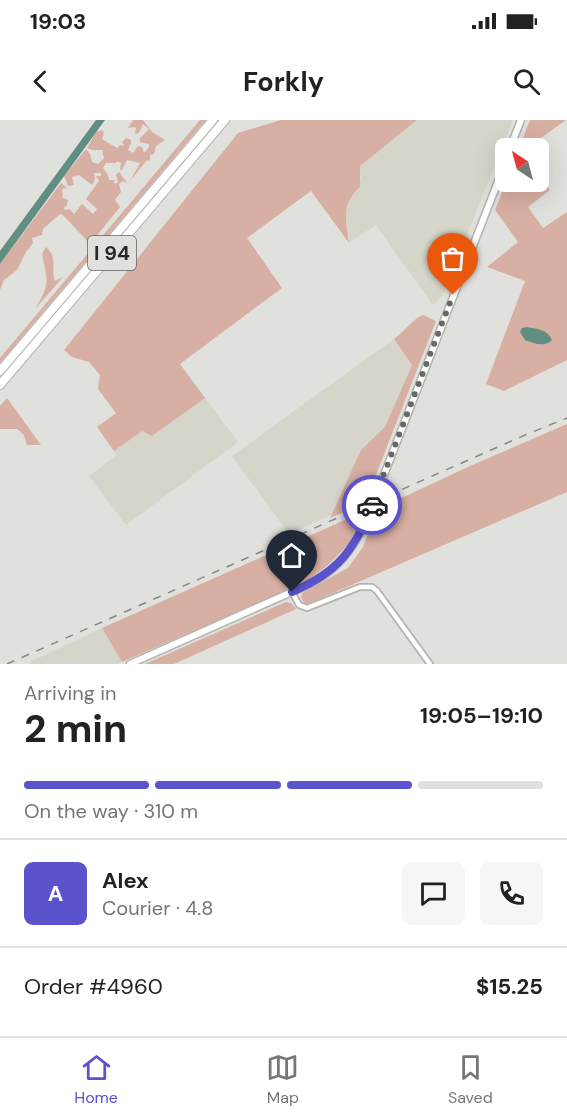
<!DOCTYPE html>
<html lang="en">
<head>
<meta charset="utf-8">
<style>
  body { margin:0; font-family:"DM Sans",sans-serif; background:#f6f6f6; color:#222; height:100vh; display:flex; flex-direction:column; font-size:22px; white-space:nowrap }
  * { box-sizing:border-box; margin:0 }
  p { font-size:20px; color:#767676 }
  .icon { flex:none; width:33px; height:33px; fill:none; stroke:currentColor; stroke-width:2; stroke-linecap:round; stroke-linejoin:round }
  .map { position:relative; height:544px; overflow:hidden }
  .sheet { display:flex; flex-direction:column; background:#fff; flex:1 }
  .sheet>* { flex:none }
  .needle { width:39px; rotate:324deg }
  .fabs { position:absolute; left:495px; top:18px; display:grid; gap:12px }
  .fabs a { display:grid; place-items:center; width:54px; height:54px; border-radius:9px; background:#fff; box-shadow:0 6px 24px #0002; font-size:30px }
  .pin { position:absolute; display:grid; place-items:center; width:51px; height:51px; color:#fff; margin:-62px -26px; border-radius:50% 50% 50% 0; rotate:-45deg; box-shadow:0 0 6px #0007 }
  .pin .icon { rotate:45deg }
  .courier { position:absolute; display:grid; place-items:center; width:60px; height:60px; margin:-30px; border:4px solid #5a53cb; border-radius:50%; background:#fff; color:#222; box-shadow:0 2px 8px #0007 }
  .summary em { font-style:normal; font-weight:700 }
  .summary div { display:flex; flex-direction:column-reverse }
  .summary { display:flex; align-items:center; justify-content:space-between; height:102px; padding:0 24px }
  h1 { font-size:39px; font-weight:700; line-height:45px }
  .bar { display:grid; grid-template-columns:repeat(4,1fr); gap:9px 6px; align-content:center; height:72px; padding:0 24px }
  .bar i { height:8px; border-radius:4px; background:#e0e0e0 }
  .bar .selected { background:#5a53cb }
  .bar p { grid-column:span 4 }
  .line { display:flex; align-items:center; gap:15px; padding:0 24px; border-top:2px solid #e0e0e0 }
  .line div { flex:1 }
  .round { display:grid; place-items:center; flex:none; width:63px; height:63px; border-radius:9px; background:#f6f6f6 }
  .status { display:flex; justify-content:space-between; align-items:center; height:42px; padding:0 30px; background:#fff; direction:ltr }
  .status svg { height:16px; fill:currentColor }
  header { display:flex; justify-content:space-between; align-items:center; height:78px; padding:0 24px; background:#fff; font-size:27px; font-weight:700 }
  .tabs { display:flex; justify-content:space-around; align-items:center; height:84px; border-top:2px solid #e0e0e0; background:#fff; font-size:16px; color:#767676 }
  .tabs a { display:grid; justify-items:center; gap:3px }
  .tabs .selected { color:#5a53cb }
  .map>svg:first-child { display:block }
</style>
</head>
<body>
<div class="status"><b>19:03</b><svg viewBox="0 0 49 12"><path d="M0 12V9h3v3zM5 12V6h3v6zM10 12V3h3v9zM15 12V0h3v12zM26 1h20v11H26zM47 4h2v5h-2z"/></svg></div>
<header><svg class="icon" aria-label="back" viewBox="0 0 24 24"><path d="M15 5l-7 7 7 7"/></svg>Forkly<svg class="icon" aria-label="search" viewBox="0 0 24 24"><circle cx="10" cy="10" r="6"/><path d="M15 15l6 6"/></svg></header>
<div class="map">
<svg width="567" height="544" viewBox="0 0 567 544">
  <rect width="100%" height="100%" fill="#e0e0dc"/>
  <g fill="#d5d5ca">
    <path d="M417,0h96l-70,175 -10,10 -57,-80 -27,18 -3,-28 4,-20 11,-16 -2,-13z"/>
    <path d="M394,219l18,26 -27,62 -24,23 -30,65 -42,19 -57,-78z"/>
    <path d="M205,278l33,44 -112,83 -37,-49 28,-21 -3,-4 28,-20 10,5z"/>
    <path d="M102,508l20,34 -5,2h-86l-1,-2z"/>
  </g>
  <g fill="#d8afa3">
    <path d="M133,0h10l9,12 13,8 -9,6 -2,8 -4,1v6l-3,-1 -17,21 10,-18 -13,-3 -5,10h-2l1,-7 -4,-2 -1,2h-10l-3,5 5,7 1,5h5l1,4 3,-2 -2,-7 3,-3 9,12 -5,-3 -4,3 2,8 -6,8 5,7 -30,37 -27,-29 -3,-1 -17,15 -1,6 -10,3 1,5 -7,9 -9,18 -13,10 -4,10v-26l61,-81 6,5 -5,1 1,9 5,2 -1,5 -3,3 1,2 5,-1 4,5 8,-10 11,10 4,-5 -11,-10 13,-18 -3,-5h5v-3h-7l1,6 -3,6 -13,-10 -7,2 2,8 -6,1 -4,-10 22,-27 4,5 2,8 6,2 6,-6 -2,-8h-10l-5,-2 9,-16 6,-2 2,3 -2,6 15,9 3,-3 4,1 -2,-4 4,-4 5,2v3l-3,7 5,3 5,-7 4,1 2,6 5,-6v-3l-9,-2v-4l9,-9 -6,-5 -4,9 -4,1 1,-6 -2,-1 -6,1z"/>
    <path d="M200,0h6l-206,243v-5z"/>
    <path d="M281,0h136l-57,46v21c-19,16 -14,34 -11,56l-38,-52 -64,47 35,50 -102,76 25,34 -53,38 -10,-5 -28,20 -17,-24 19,-14 -18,-24 2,-14 -11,-13 -17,-5 -8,-7 174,-217z"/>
    <path d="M530,0h36l-39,28h-8z"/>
    <path d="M539,54l11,16 -22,17 15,21 24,-16v148l-63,31 -18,-7 39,-103 -38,-14 31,-25 -23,-32 11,-28h32z"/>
    <path d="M46,127c13,12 4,20 9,34l8,-4 -28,32c15,-25 13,-27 7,-55z"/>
    <path d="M423,195l13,6 -71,182 -35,15 31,-68 24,-23 27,-62 -18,-26c10,-7 20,-21 29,-24z"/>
    <path d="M7,278l34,47h-14l-3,-10 -7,-6h-17v-23z"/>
    <path d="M567,304v68l-262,113 -4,-8 1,-4 46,-25 15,-21 15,-38 92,-43z"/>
    <path d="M365,391l-16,33 -21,21 -22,17 -184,80 -20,-34z"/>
    <path d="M286,482l5,1 5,6 -122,55h-29z"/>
  </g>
  <g fill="#608e82">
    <path d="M96,0h9l-105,144v-13z"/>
    <path d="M527,207c10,2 20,2 25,13 -8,8 -18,3 -27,0l-5,-8 2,-4z"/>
  </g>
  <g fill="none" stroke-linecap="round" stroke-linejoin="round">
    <g stroke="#b3b3af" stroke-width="8">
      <path id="secondary" d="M292,472l7,13 8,3 53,-21h12l5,4 53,73"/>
    </g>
    <g stroke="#b3b3af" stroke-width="9">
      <g id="primary">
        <path d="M510,28l11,-28"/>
        <path d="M382,360l124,-319"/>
        <path d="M130,544l184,-82c24,-14 39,-32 50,-57"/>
      </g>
    </g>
    <g stroke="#b3b3af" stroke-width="10">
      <g id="highway">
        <path d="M0,251l213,-251"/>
        <path d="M0,265l225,-265"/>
      </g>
    </g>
    <use href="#secondary" stroke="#fff" stroke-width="4.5"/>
    <use href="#primary" stroke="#fff" stroke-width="6"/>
    <use href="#highway" stroke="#fff" stroke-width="8"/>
    <path stroke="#878784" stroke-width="1.5" stroke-dasharray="8 8" stroke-linecap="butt" d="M7,544l518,-229 42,-17"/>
    <g stroke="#b3b3af" stroke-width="9" stroke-linecap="butt">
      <path id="primary-bridge" d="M364,405l18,-45"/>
    </g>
    <use href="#primary-bridge" stroke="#fff" stroke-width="6"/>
  </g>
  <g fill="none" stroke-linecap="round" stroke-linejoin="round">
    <path stroke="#686866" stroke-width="6" stroke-dasharray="0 10.8" d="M372,385l81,-210"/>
    <path stroke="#5a53cb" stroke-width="8" d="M292,472c46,-20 62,-41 80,-87"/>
  </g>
  <g text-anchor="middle" stroke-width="5" stroke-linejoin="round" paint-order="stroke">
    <rect fill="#e0e0dc" stroke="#5f5f5d" stroke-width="1.5" x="88" y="116" width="48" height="34" rx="4.5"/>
    <g font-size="20" font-weight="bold" fill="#282827">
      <text x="112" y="140">I 94</text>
    </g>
  </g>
</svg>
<div class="fabs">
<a><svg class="needle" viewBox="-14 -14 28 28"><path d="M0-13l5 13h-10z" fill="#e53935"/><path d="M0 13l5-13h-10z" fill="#767676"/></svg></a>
</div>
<div class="pin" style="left:453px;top:175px;background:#ea580c"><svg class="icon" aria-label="bag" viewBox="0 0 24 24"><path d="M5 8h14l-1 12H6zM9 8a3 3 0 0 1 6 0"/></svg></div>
<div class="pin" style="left:292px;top:472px;background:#1f2937"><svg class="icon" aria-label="home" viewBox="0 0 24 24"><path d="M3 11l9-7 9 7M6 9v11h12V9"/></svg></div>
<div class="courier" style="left:372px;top:385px"><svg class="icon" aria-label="car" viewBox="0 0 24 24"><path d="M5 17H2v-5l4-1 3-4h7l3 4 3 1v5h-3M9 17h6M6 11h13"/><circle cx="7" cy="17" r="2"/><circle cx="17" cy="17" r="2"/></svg></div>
</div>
<section class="sheet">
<div class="summary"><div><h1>2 min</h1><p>Arriving in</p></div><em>19:05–19:10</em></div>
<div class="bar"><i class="selected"></i><i class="selected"></i><i class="selected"></i><i></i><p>On the way · 310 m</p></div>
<div class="line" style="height:108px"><b class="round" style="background:#5a53cb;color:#fff">A</b><div><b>Alex</b><p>Courier · 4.8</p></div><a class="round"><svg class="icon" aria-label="chat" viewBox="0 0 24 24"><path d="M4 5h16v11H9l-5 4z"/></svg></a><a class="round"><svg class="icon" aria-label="phone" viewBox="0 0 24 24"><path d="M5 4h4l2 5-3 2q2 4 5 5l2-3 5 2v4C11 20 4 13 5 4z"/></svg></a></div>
<div class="line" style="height:78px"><div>Order #4960</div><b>$15.25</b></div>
</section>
<nav class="tabs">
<a class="selected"><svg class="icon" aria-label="home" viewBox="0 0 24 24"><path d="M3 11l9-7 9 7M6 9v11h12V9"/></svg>Home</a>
<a><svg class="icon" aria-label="map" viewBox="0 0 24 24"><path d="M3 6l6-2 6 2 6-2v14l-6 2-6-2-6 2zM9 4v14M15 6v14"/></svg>Map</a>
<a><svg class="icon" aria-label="saved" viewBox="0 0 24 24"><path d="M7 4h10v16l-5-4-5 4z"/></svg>Saved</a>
</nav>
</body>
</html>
